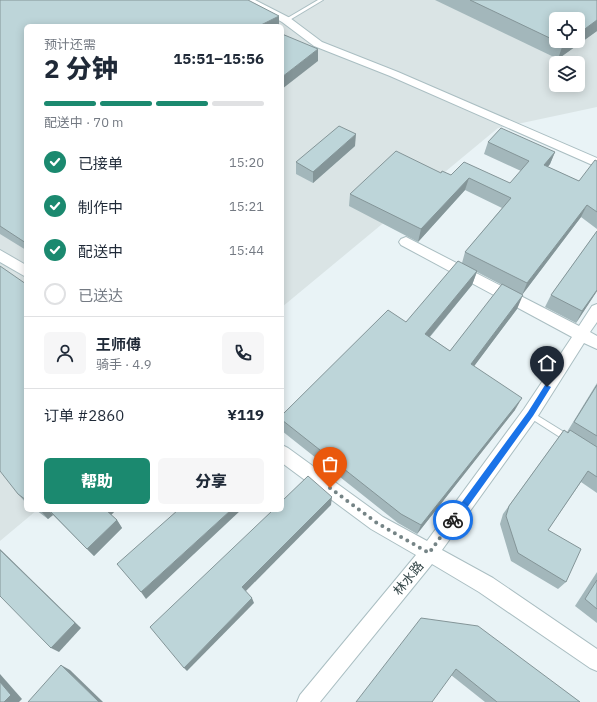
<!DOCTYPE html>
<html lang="zh">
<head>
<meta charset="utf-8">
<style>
  body { margin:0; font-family:"IBM Plex Sans","Noto Sans SC",sans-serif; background:#f6f6f7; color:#1f2937; height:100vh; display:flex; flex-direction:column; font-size:15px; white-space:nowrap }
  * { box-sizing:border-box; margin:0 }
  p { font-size:13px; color:#747a83 }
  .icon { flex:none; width:22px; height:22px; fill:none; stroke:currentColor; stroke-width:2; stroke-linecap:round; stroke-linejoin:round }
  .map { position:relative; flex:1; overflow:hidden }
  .sheet { position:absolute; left:24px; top:24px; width:260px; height:488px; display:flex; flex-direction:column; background:#fff; border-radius:6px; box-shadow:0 2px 10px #0003 }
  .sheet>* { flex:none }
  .tools { position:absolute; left:549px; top:12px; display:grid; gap:8px }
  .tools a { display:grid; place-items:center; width:36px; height:36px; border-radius:6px; background:#fff; box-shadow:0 2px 10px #0003; font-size:20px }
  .pin { position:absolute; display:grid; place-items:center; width:34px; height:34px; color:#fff; margin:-41px -17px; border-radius:50% 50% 50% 0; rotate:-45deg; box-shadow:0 0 4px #0007 }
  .pin .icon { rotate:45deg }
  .courier { position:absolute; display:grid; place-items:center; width:40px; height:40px; margin:-20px; border:3px solid #1a73e8; border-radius:50%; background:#fff; color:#222; box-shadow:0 1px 5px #0007 }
  .head em { font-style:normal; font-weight:800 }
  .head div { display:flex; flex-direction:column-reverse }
  .head { display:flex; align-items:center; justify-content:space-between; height:68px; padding:0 20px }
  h1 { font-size:26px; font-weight:800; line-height:30px }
  .bar { display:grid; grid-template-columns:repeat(4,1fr); gap:6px 4px; align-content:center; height:48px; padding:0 20px }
  .bar i { height:5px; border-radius:3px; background:#e0e1e3 }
  .bar .on { background:#1b896f }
  .bar p { grid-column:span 4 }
  .line { display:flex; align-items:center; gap:10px; padding:0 20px; border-top:1px solid #e0e1e3 }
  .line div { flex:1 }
  .round { display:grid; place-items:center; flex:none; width:42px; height:42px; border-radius:6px; background:#f6f6f7 }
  ol { padding:0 20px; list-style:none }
  li { display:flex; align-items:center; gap:12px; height:44px }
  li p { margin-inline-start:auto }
  li .icon { padding:4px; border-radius:50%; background:#1b896f; color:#fff; stroke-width:4 }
  li:last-child { color:#747a83 }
  li i { width:22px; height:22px; border:2px solid #e0e1e3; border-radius:50% }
  .button { display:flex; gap:8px; margin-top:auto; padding:8px 20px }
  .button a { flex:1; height:46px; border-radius:6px; background:#1b896f; color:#fff; font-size:16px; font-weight:800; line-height:46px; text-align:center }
  .button a+a { background:#f6f6f7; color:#1f2937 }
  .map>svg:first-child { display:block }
</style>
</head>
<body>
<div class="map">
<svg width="597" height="702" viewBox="0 0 597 702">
  <rect width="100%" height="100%" fill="#e9f3f6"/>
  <path fill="#dae4e5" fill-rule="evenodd" d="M0,0h597v107l-99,21 -216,179v-281h-256v484h11l-37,31zM556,19h22v22h-22zM556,63h22v22h-22z"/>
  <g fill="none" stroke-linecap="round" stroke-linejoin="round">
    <g stroke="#aabec2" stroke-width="2">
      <g id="service">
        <path d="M318,0h5l-35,21 -4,-1z"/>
        <path d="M530,411l42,26 1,2 -1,2 -3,1 -3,-1 -39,-25 -1,-2 1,-2z"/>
      </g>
    </g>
    <g stroke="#aabec2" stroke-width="2">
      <g id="minor">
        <path d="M243,0h12l35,18 32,24 76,30 199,86v9l-207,-91 -76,-30 -32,-24z"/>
        <path d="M406,237l173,89 13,-20 5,-2v18l-7,10 7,4v13l-13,-6 -48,76 -94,131 51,28 104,71v22l-7,-3 -111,-76 -47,-28 -112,138h-23l3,-7 116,-140 -45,-26 -89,-66v-18l6,3 95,69 44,24 97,-132 48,-72 -171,-92 -2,-3 2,-3z"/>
        <path d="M0,250l26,15v12l-26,-15z"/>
      </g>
    </g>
    <use href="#service" fill="#fff" fill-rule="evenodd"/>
    <use href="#minor" fill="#fff" fill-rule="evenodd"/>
  </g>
  <g fill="#a3b7bb" fill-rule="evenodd">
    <path d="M0,0l26,26v224l-26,-16z"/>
    <path d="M435,0h162v31l-39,28z"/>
    <path d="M488,142l67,10 -5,12 -2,3 31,14 18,-20v68l-16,-12 -59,78 -5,14 -43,57 41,44 -98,124 -19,-11 -116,-92v-16l124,-93 56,-59 3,-11 37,-44 -37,-18 -47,52 -69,-36 1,-12 91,-21 10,2 59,8 11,-12 -37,-17zM477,272l25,13 -52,66 -20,-14 42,-52z"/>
    <path d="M355,146l-42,37 -17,-9v-12z"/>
    <path d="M597,231v60l-21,32 -31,-16 6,-12z"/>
    <path d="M26,284v219l-8,-9z"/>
    <path d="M597,383v110l-16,-11 -33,48 18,52 -8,7 -47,-28 -11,-37 3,-10 61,-84 3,2z"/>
    <path d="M36,510h80l-5,5 6,5 5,8 -28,28 -41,-41 -5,4z"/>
    <path d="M597,572v51l-22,-17z"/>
    <path d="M421,618l134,66 25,18h-95l-34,-27z"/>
  </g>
  <g fill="#849598">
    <path d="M279,16v10h-20z"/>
    <path d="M597,20v11l-39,28 5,-15 5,-3h10v-7z"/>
    <path d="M318,49v12l-36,28v-12z"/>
    <path d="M356,134l-1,12 -42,37v-11z"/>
    <path d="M555,152l-5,12 -11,13 5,-12z"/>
    <path d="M469,178l-4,12 -47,52 3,-13z"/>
    <path d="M587,205l-6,12 -59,78 5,-12z"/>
    <path d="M477,271l-5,14 -51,62 4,-13z"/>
    <path d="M597,290v1l-21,32 6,-12z"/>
    <path d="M523,295l-6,14 -51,68 5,-13z"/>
    <path d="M522,398l-7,12 -98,124 4,-9z"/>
    <path d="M332,497l-1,8 -87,88 -2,-6z"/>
    <path d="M42,510h6l5,5 -5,4 -7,-8z"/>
    <path d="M105,510h11l-6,6z"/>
    <path d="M231,510h10l-95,89 -5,-7z"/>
    <path d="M117,520l5,8 -28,28 -7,-7z"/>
    <path d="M0,549l81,79 -22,24 -8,-4 -51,-98z"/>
    <path d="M252,598l2,5 -67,68 -3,-3z"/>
    <path d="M61,665l9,5 33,32h-4z"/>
    <path d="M0,674l22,25 -3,3h-15l-4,-20z"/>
  </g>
  <g fill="#bdd5d9" stroke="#849598">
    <path d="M0,0h248l31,16 -20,10h-233v217l-26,-17z"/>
    <path d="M470,0h127v20l-19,14v-15h-22v22z"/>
    <path d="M282,34l36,15 -36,28z"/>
    <path d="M557,41h11l-5,3z"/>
    <path d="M339,126l17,8 -43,38 -17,-10z"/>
    <path d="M501,128l54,24 -11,13 35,16 16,-21 2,1v51l-10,-7 -60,78 -62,-31 46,-54 -42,-20 -48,51 -71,-35 46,-43 45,22 1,-2 9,4 13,-13 46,21 19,-22 -41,-19z"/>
    <path d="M597,231v59l-15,21 -31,-16z"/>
    <path d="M458,261l19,10 -52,63 25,17 52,-67 21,11 -52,69 51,34 -101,127 -20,-11 -119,-94v-5l106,-105 18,12z"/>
    <path d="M0,266l26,18v216l-8,-6 -18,-23z"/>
    <path d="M597,385v51l-23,-14z"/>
    <path d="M564,430l4,3 2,-3 27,17v30l-9,-6 -40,59 33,19 -15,33 -48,-29 -12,-37 3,-10z"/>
    <path d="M308,476l24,21 -90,90 10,11 -68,70 -34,-41 123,-117h9v-9z"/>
    <path d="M49,510h57l11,10 -30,29z"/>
    <path d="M178,510h53l-90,82 -24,-28z"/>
    <path d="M0,550l75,73 -24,25 -51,-52z"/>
    <path d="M597,580v29l-12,-10z"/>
    <path d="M421,618l57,8 102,76h-83l-41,-33 -24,33h-76z"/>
    <path d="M61,665l38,37h-71z"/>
    <path d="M0,682l11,13 -7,7h-4z"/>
  </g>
  <path fill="#1a73e8" d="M545,385h2l4,2 -18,29 -77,107h-5v-6l77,-105z"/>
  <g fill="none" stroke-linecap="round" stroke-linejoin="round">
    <path stroke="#758486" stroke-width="4" stroke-dasharray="0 7.2" d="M330,488l47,35 52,30 24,-33"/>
  </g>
  <g text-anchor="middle" stroke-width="3" stroke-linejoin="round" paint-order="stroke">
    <g font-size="13" fill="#36484a" stroke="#fff">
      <text transform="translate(408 578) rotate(-51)" y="5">林水路</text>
    </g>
  </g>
</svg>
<div class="tools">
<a><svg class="icon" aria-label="locate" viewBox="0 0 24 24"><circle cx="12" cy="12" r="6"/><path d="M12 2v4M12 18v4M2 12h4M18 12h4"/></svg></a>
<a><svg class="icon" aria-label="layers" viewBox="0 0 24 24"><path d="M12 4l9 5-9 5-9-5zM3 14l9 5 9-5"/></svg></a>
</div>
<div class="pin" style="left:330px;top:488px;background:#ea580c"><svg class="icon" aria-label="bag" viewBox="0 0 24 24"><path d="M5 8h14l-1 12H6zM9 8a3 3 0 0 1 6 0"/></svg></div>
<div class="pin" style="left:547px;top:387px;background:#1f2937"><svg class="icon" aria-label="home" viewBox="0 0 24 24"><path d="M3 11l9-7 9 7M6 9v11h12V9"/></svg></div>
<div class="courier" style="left:453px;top:520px"><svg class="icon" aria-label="bike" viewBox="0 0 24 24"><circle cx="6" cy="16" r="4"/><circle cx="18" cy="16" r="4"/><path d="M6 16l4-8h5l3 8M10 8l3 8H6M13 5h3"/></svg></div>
<section class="sheet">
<div class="head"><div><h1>2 分钟</h1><p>预计还需</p></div><em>15:51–15:56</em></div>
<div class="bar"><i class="on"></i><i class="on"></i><i class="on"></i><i></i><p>配送中 · 70 m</p></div>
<ol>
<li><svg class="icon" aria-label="check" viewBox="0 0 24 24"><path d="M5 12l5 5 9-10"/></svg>已接单<p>15:20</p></li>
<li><svg class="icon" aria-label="check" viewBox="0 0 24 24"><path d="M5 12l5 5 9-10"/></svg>制作中<p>15:21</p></li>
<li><svg class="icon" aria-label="check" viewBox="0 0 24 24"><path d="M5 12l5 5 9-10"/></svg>配送中<p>15:44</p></li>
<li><i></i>已送达</li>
</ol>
<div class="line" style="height:72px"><a class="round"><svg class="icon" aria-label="person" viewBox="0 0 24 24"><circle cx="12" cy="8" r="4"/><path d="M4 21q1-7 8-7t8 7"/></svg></a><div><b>王师傅</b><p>骑手 · 4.9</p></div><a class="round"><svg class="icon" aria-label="phone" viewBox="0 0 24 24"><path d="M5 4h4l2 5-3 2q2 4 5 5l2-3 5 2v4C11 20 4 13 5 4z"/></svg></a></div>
<div class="line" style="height:52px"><div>订单 #2860</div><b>¥119</b></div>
<div class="button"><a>帮助</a><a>分享</a></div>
</section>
</div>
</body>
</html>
